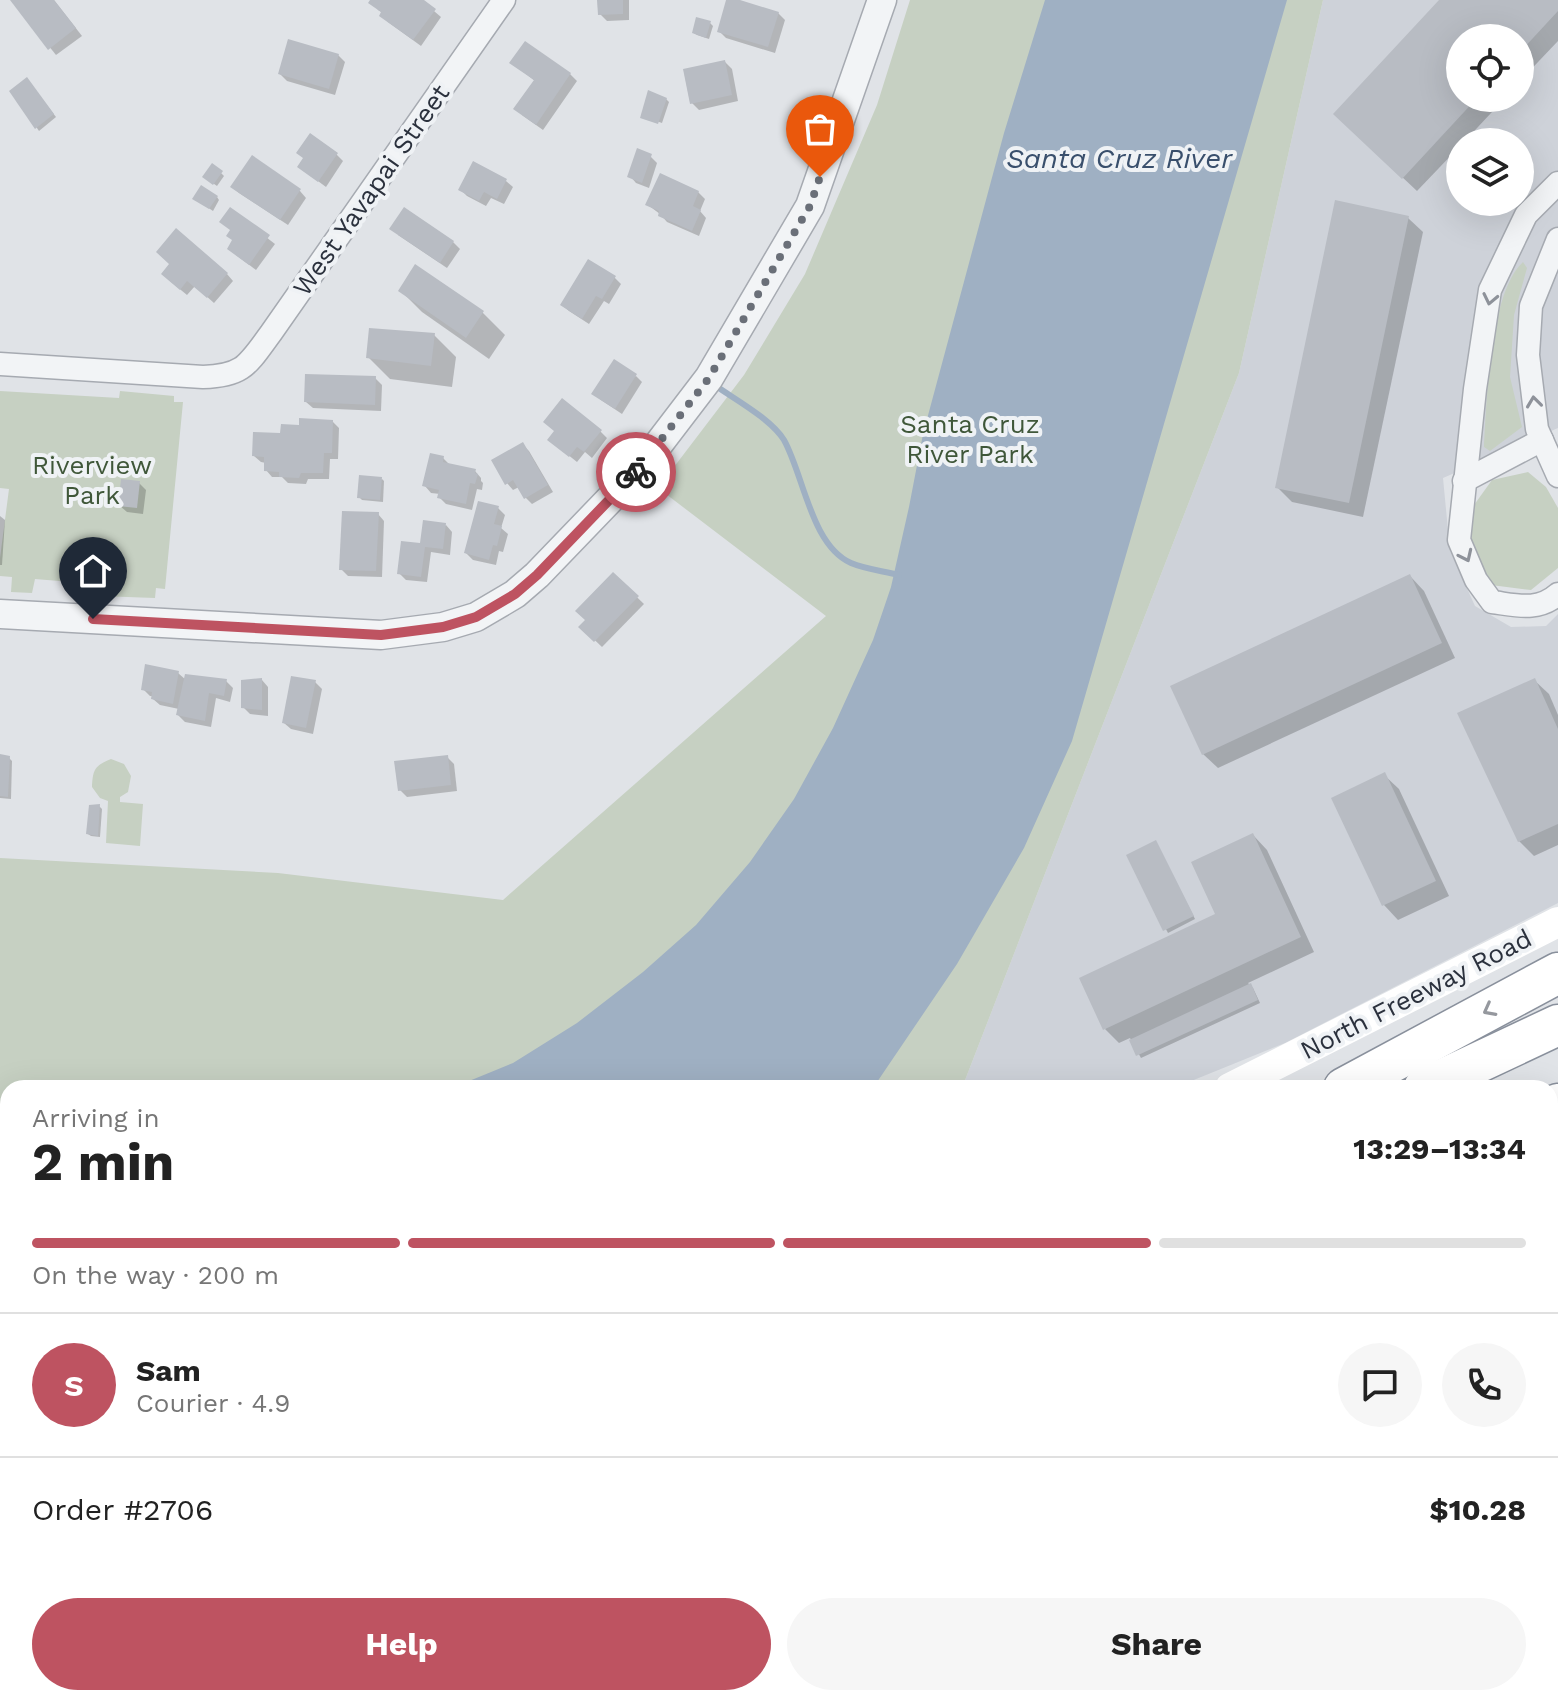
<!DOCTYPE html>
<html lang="en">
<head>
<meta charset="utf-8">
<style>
  body { margin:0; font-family:"Work Sans",sans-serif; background:#f6f6f6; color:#222; height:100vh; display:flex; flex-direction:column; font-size:30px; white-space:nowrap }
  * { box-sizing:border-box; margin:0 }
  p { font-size:26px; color:#767676 }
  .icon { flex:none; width:44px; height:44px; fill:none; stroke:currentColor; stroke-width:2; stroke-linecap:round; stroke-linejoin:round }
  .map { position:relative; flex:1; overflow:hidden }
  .side { position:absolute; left:0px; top:1080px; width:1558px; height:626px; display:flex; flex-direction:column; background:#fff; border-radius:24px 24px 0 0; box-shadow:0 8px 32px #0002 }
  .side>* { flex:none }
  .fabs { position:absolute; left:1446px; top:24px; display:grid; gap:16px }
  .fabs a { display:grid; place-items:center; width:88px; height:88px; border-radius:50%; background:#fff; box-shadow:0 8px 32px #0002; font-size:40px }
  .pin { position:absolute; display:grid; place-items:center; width:68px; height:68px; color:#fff; margin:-82px -34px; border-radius:50% 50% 50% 0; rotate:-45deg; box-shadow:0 0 8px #0007 }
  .pin .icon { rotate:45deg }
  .courier { position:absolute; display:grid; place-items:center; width:80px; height:80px; margin:-40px; border:6px solid #be5361; border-radius:50%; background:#fff; color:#222; box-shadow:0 2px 10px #0007 }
  .summary em { font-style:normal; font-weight:700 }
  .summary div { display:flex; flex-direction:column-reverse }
  .summary { display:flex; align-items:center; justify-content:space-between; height:136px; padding:0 32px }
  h1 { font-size:52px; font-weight:700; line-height:60px }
  .bar { display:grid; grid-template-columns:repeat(4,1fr); gap:12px 8px; align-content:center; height:96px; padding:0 32px }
  .bar i { height:10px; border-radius:6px; background:#e0e0e0 }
  .bar .current { background:#be5361 }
  .bar p { grid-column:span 4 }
  .line { display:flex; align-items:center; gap:20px; padding:0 32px; border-top:2px solid #e0e0e0 }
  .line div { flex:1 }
  .round { display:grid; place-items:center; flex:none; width:84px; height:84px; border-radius:42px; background:#f6f6f6 }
  .button { display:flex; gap:16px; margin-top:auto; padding:16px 32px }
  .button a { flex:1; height:92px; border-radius:48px; background:#be5361; color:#fff; font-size:32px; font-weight:700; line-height:92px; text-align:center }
  .button a+a { background:#f6f6f6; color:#222 }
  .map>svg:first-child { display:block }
</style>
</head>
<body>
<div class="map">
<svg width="1558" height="1705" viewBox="0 0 1558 1705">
  <rect width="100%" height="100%" fill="#e0e3e7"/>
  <g fill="#ced2d9" fill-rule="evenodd">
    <path d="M1323,0h235v428l-115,50 7,73 25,55 36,21 35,-1 12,-12v289l-273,140 -111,45h-212l277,-715zM1460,38h60v60h-60zM1460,142h60v60h-60z"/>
    <path d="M1558,1426v279h-612l16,-7h588v-268z"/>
  </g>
  <g fill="#c6d0c2">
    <path d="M910,0h413l-84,373 -277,715h-954v498l-8,3v-731l278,15 225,27 323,-284 -168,-128 86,-113 61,-101 72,-169z"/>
    <path d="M1523,262l4,6 -13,47 -4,62 12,50 -32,24 -6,-4c3,-46 5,-153 39,-185z"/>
    <path d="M0,391l119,7 1,-7 54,5v6h9l-18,187 -9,-1 -1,10 -84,-3v-13l-36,-3 -3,14 -21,-1 1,-15 -12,-1v-18l9,-69 -9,-1z"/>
    <path d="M1528,472l18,15 12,21v60l-27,22 -40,-5 -20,-41 -2,-32 23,-32z"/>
    <path d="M111,759l13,5 7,12 -3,16 -8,5v5l23,2 -3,42 -34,-3 2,-42 -8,-3 -8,-11c1,-17 2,-21 19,-28z"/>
  </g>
  <g fill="#9fb0c3">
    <path d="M1045,0h242l-215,741 -48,107 -67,116 -84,124h-421l61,-25 64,-40 66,-51 53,-47 54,-63 44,-63 39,-71 40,-88 18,-53 18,-80 14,-73 81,-301z"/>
    <path d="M8,1203v233l-8,2v-233z"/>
  </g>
  <g fill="#0003">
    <path d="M12,0h42l28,36 -26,19z"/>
    <path d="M373,0h48l20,17 -20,29 -33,-24 -5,-9 -5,-3z"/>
    <path d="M599,0h30v20l-22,1 -7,-7z"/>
    <path d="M728,0l50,13 7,7 -10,33 -49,-15 -7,-7z"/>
    <path d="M1442,0h116v41l-38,40v-43h-60v60h45l-41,44h-4v4l-43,45 -67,-63z"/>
    <path d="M710,23l3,3 -4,13 -12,-4 -3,-2z"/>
    <path d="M525,43l45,31 7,7 -34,49 -21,-15 13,-34 -23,-18z"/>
    <path d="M338,55l7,7 -10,33 -48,-14 -7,-7z"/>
    <path d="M725,62l7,7 6,32 -39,9 -7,-7z"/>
    <path d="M29,82l27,35 -17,14 -27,-40z"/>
    <path d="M666,99l3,3 -7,21 -20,-7z"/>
    <path d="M336,154l7,7 -17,26 -27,-20z"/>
    <path d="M650,156l7,7 -8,25 -13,-5 -6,-7z"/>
    <path d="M474,164l32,17 7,6 -9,17 -13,-6 -5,8 -19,-10 -7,-7z"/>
    <path d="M221,173l3,3 -7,10 -10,-7z"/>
    <path d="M232,187l68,4 6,7 -18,27 -49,-32z"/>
    <path d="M698,192l7,7 -5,12 6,7 -7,18 -32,-14 -7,-8 -12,-9z"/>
    <path d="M217,197l2,3 -6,11 -15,-10z"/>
    <path d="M230,209l45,35 -19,26 -20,-15z"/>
    <path d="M404,210l49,32 7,7 -13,19 -49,-33z"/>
    <path d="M1408,218l15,14 -60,285 -71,-15 -15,-15z"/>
    <path d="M416,267l67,46 22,22 -16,24 -67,-47 -22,-22z"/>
    <path d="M227,274l6,7 -19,22 -19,-17 -8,9 -17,-14z"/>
    <path d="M614,277l7,7 -12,20 -5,-3 -15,23 -20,-13 -7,-6z"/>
    <path d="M434,335l22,22 -4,30 -62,-8 -22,-22z"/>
    <path d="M636,376l6,6 -20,32 -21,-14 -7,-6z"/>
    <path d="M375,378l7,7 -1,26 -68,-3 -7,-6z"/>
    <path d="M333,422l6,6 -1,31h-8l-1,20h-21l-2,5 -18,-1 -6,-6h-10l-6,-7v-7l-5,-1 -7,-6 28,-21 19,-8z"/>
    <path d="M600,431l7,7 -15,20 -7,-6 -8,10 -20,-16z"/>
    <path d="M522,444l7,7 24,41 -21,12 -7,-7 -6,-10 -6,3 -6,-7z"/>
    <path d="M443,458l7,7 25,6 6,7v3l2,2 -1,7 -5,-1 -5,21 -26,-6 -7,-7 1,-3 -9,-1 -6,-7z"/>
    <path d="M382,479l2,2 -1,21 -21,-2 -3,-3z"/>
    <path d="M139,483l7,7 -3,24 -16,-2 -7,-6z"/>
    <path d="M498,508l7,7 -4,13 7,6 -5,18 -4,-1 -3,14 -23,-5 -7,-7z"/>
    <path d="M378,514l6,7 -2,56 -34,-1 -7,-7z"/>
    <path d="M0,516l5,4 -3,45h-2z"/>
    <path d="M446,525l6,7 -2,23 -19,-3 -4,30 -21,-2 -7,-7 23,-28z"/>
    <path d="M614,575l30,29 -42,43 -21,-20z"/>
    <path d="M1410,576l14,15 31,67 -237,110 -15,-14z"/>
    <path d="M178,673l8,7 40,1 7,7 -3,14 -14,-4 -5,29 -26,-5 -7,-7 1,-6 -19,-4 -7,-6v-3h-3l-7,-7z"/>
    <path d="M262,680l6,7v29l-18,-2 -7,-7z"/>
    <path d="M1534,680l15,14 9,21v130l-24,11 -15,-15z"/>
    <path d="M315,682l7,7 -9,45 -22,-5 -7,-6z"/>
    <path d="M0,756l9,2 3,3 -1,38 -11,-1z"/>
    <path d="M447,757l7,7 3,27 -50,6 -7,-7z"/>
    <path d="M1384,775l15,14 50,107 -51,24 -14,-15z"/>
    <path d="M99,806l3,3 -2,28 -9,-1 -3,-2z"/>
    <path d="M1253,835l14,15 47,102 -66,31 5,5 7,15 -119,55 -11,-20 -11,5 -14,-14 112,-114z"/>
    <path d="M1156,842l39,77 -27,14 -40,-77z"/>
  </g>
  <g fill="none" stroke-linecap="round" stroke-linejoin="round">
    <path stroke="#9fb0c3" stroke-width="6" d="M716,386c20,14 55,33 68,54 20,36 27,105 67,123 14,6 32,8 48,12"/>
  </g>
  <g fill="#b8bcc3">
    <path d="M10,0h44l22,28 -28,22z"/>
    <path d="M370,0h54l12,9 -23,31 -34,-24 2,-4 -13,-9z"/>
    <path d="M597,0h26v14l-25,1z"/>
    <path d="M726,0h14l39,12 -11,35 -51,-15z"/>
    <path d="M1439,0h119v11l-38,41v-14h-60v60h17l-75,81 -69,-65z"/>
    <path d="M696,17l15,4 -5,17 -14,-5z"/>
    <path d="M288,39l51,15 -10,35 -51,-15z"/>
    <path d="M525,41l46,32 -35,52 -23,-16 21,-29 -25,-17z"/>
    <path d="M725,60l7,35 -42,9 -7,-35z"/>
    <path d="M27,77l27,37 -19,15 -26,-38z"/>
    <path d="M648,90l19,8 -9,26 -18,-6z"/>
    <path d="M310,133l28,20 -20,29 -21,-15 6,-9 -7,-5z"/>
    <path d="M637,148l15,6 -10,29 -15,-6z"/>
    <path d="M252,155l49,34 -21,31 -50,-33z"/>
    <path d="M473,161l34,18 -10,20 -13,-7 -5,9 -21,-11z"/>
    <path d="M212,163l11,8 -10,14 -11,-8z"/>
    <path d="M660,173l39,18 -6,15 8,4 -9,21 -34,-15 1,-5 -14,-6z"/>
    <path d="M201,185l17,11 -9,13 -17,-10z"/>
    <path d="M1335,200l74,16 -60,287 -74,-15z"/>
    <path d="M230,207l40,28 -21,30 -22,-16 5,-9 -6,-4 4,-6 -11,-8z"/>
    <path d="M404,207l50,34 -14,22 -51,-34z"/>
    <path d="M176,228l52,45 -21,25 -20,-17 -7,9 -19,-16 8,-10 -13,-12z"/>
    <path d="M588,259l28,17 -14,23 -6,-3 -14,23 -22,-14z"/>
    <path d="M415,264l69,47 -18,27 -68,-47z"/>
    <path d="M369,328l66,5 -4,33 -65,-8z"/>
    <path d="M614,359l23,15 -22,35 -24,-15z"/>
    <path d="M305,374l71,2 -1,29 -71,-3z"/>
    <path d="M562,398l40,32 -18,22 -7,-5 -8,10 -22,-17 7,-9 -11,-9z"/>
    <path d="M299,418l34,2 -1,33h-8l-1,20h-22l-2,5 -20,-1v-5l-15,-1v-14l-12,-1 1,-24 27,1 1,-9 18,1z"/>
    <path d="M523,442l25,43 -24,14 -11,-19 -8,5 -14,-25z"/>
    <path d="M430,453l14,3 -1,6 33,7 -1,4 3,1 -3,10 -5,-1 -4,21 -29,-6 2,-8 -17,-4z"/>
    <path d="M359,475l23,2 -2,23 -23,-2z"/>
    <path d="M121,479l19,2 -3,27 -19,-2z"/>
    <path d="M478,501l21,5 -5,18 8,2 -5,20 -4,-1 -4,15 -25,-7z"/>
    <path d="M342,511l37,1 -3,59 -37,-1z"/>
    <path d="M423,520l23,3 -3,26 -18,-2 -4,30 -24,-3 4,-33 19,2z"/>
    <path d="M613,572l26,24 -45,46 -16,-15 7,-7 -10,-9z"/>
    <path d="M1410,574l32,69 -240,112 -32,-69z"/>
    <path d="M145,664l34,7 -6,33 -22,-5 1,-7 -11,-2z"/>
    <path d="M185,674l42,5 -3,17 -15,-3 -4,28 -29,-6z"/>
    <path d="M291,676l25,4 -10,48 -24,-5z"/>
    <path d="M262,678v32l-21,-2v-28z"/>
    <path d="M1535,678l23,51v95l-40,18 -61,-129z"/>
    <path d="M0,754l10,2 -2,41 -8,-1z"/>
    <path d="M448,755l3,30 -53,6 -4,-30z"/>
    <path d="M1385,772l51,109 -54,25 -51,-108z"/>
    <path d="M100,804l-2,32 -12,-2 3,-29z"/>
    <path d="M1253,833l48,104 -198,93 -24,-52 136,-64 -24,-52z"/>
    <path d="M1156,840l38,76 -31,15 -37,-76z"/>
    <path d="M1251,983l7,17 -122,56 -7,-16z"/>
  </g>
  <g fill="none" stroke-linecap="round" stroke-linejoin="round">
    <g stroke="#a6aab1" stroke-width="25">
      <g id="minor">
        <path d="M1558,183l-32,32 -36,75 -15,99 -16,151 17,40 16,22c24,3 46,10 66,-8"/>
        <path d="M1558,239l-27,67 -3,49 9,74 21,47"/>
        <path d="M0,364l203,13c41,-1 45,-13 68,-44l233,-333"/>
        <path d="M1464,481l78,-41"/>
      </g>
    </g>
    <g stroke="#a6aab1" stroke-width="31">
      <path id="tertiary" d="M0,614l381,21 62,-8 33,-10 39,-23 22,-19 104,-108 68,-89 101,-172 72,-206"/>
    </g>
    <g stroke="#89909c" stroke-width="43">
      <g id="motorway">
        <path d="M1344,1088l214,-115"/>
        <path d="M1424,1088l134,-63"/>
        <path d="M1550,1108l8,-4"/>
        <path d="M1550,1197l8,-3"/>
        <path d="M70,1705l18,-7"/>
        <path d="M260,1705l16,-7"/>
      </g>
    </g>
    <use href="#minor" stroke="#f2f4f6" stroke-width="22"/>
    <use href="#tertiary" stroke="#f2f4f6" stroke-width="28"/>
    <g stroke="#fff" stroke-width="30">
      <path d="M1230,1088l328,-166"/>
      <path d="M1550,1248l8,-4"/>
      <path d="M0,1634l8,-3"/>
      <path d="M547,1705l15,-7"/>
    </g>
    <use href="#motorway" stroke="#fff" stroke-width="40"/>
    <g stroke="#7b828f" stroke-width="9">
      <g id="rail">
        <path d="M1550,1391l8,-4"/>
        <path d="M1550,1407l8,-4"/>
        <path d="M885,1705l15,-7"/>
        <path d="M919,1705l15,-7"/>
      </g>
    </g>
    <use href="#rail" stroke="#eff2f5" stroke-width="6" stroke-dasharray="18" stroke-linecap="butt"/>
  </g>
  <defs><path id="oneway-chevron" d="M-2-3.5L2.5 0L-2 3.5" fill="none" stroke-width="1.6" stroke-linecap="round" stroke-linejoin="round" transform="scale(2)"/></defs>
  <g stroke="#8e929a">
    <use href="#oneway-chevron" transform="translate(1490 299) rotate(102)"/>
    <use href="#oneway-chevron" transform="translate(1534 402) rotate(-97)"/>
    <use href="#oneway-chevron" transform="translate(1466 556) rotate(65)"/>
  </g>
  <use stroke="#95989e" href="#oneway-chevron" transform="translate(1489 1010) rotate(152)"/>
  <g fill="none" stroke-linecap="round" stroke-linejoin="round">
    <path stroke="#6a6f78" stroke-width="8" stroke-dasharray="0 14.4" d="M636,472l73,-94 101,-172 10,-29"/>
    <path stroke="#be5361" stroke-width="10" d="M93,619l288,16 62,-8 33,-10 39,-23 22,-19 99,-103"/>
  </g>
  <g text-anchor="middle" stroke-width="8" stroke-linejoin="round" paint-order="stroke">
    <g font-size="26" fill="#2b313d" stroke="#eff2f5">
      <text transform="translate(371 190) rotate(-55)" y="9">West Yavapai Street</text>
      <text transform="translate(1416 994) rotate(-27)" y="9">North Freeway Road</text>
    </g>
    <g font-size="26" fill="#3f5739" stroke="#eff2f5">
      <text x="970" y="433">Santa Cruz<tspan x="970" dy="30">River Park</tspan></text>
      <text x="92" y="474">Riverview<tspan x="92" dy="30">Park</tspan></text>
    </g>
    <g font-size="28" font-style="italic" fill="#394f6c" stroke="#eff2f5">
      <text x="1119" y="168">Santa Cruz River</text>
    </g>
  </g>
</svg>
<div class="fabs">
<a><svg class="icon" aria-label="locate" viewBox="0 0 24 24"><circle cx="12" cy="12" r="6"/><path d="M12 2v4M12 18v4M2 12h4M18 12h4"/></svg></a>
<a><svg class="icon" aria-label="layers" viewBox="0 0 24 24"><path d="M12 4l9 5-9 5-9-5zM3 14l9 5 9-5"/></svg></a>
</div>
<div class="pin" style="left:820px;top:177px;background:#ea580c"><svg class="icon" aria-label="bag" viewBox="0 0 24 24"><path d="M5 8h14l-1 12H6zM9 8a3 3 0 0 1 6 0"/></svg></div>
<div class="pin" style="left:93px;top:619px;background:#1f2937"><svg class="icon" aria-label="home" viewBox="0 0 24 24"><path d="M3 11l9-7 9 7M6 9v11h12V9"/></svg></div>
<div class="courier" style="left:636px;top:472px"><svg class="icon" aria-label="bike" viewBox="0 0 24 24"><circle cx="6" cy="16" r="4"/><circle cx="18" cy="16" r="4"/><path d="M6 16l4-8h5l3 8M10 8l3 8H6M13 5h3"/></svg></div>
<section class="side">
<div class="summary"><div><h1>2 min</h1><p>Arriving in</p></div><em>13:29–13:34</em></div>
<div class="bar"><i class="current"></i><i class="current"></i><i class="current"></i><i></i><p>On the way · 200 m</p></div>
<div class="line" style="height:144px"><b class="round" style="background:#be5361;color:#fff">S</b><div><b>Sam</b><p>Courier · 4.9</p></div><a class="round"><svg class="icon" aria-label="chat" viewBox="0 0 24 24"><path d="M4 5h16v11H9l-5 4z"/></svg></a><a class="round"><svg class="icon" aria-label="phone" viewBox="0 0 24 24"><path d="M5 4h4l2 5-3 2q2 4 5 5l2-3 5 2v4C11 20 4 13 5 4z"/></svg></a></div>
<div class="line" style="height:104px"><div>Order #2706</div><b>$10.28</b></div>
<div class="button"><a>Help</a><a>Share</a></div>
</section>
</div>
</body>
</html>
